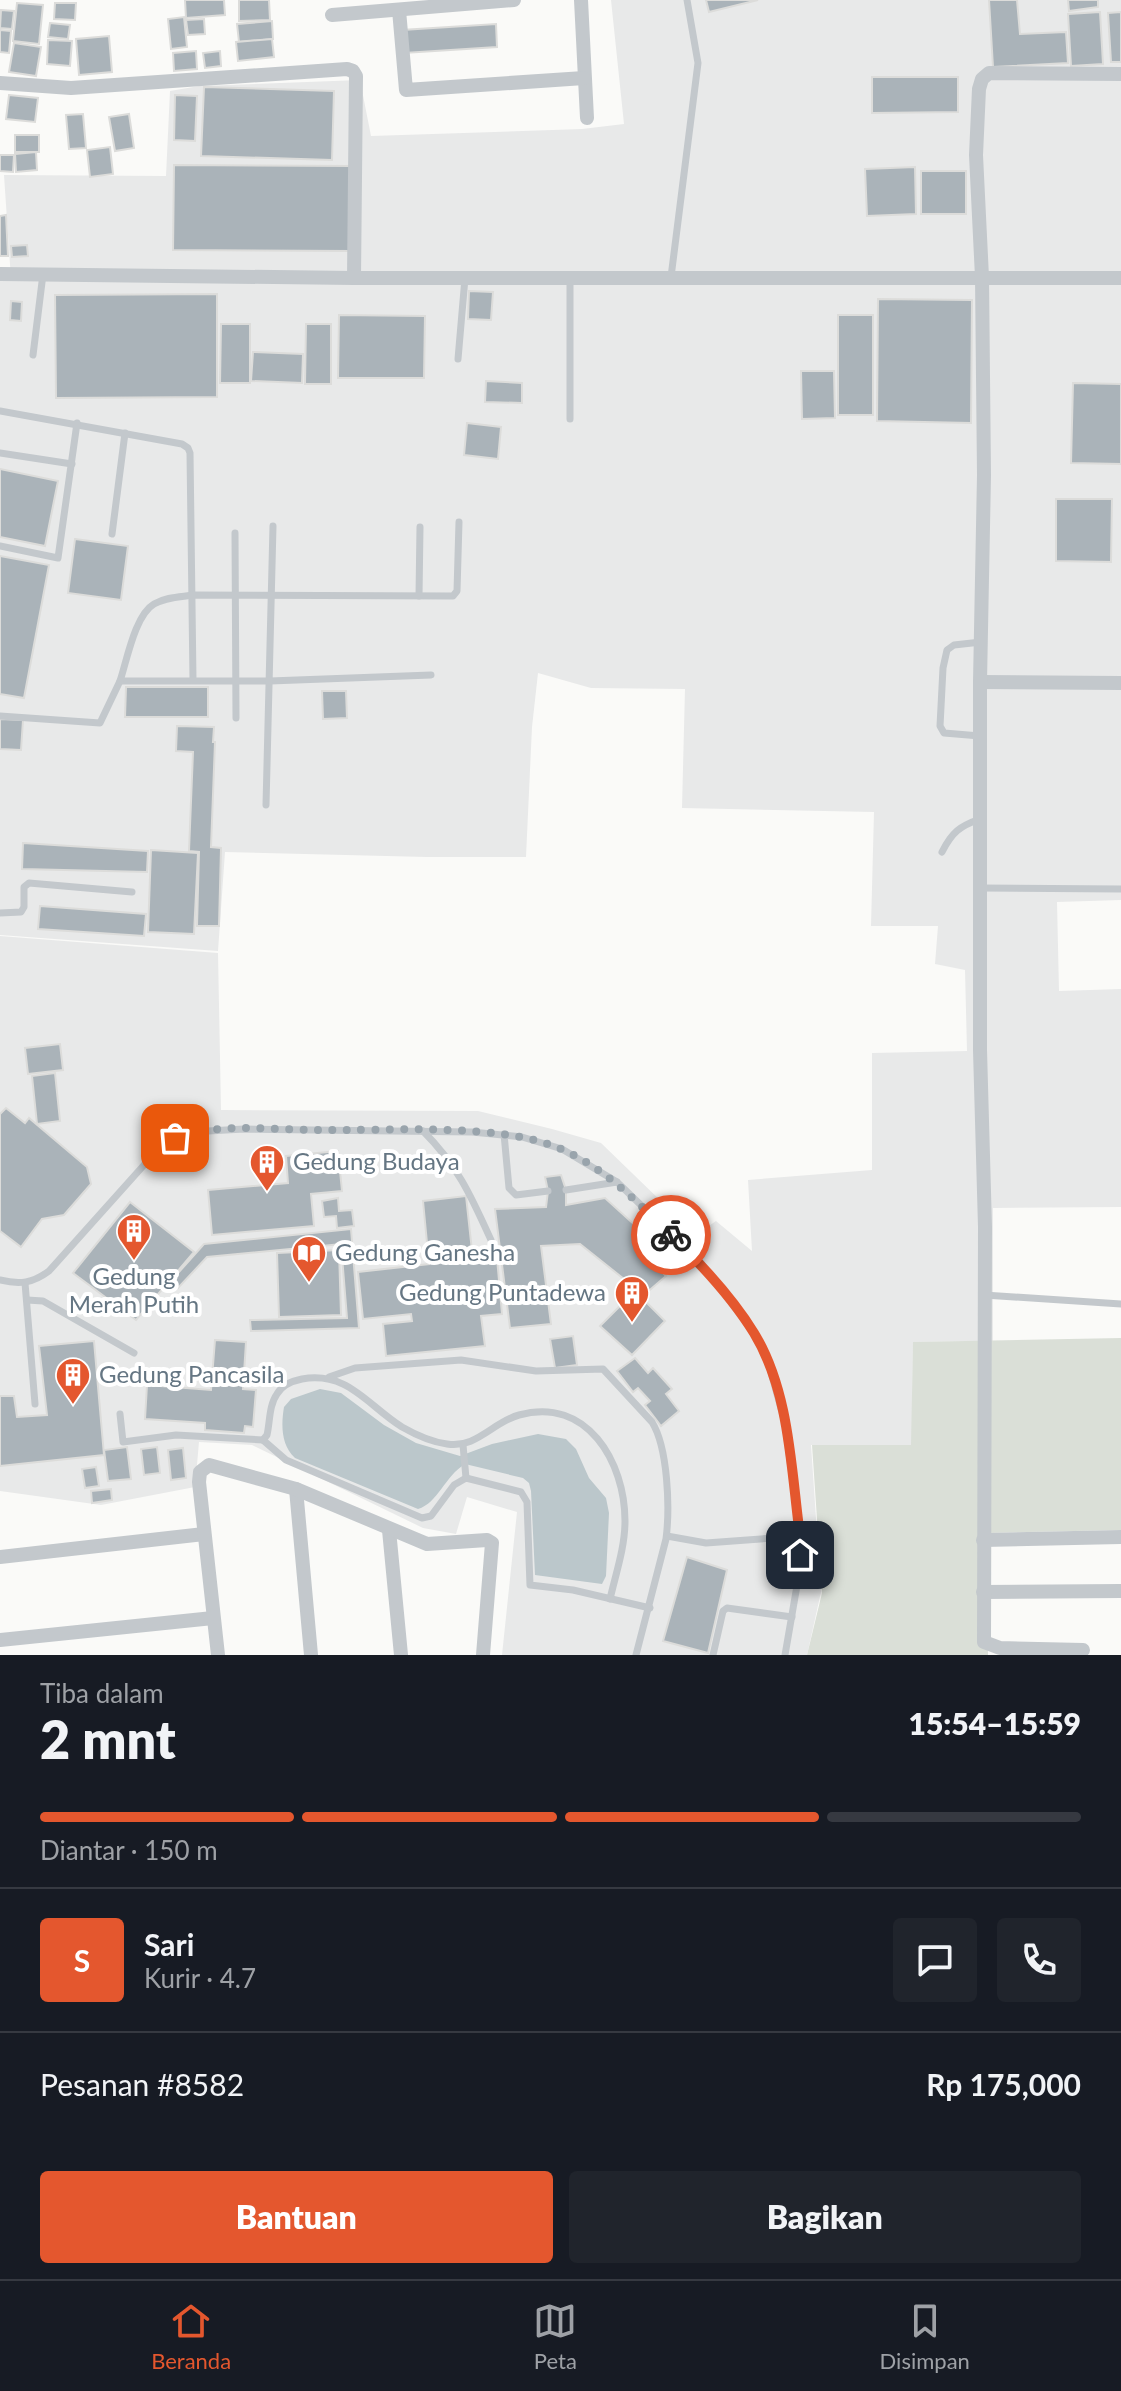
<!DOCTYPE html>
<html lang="id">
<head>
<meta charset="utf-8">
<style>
  body { margin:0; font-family:Lato,sans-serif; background:#20242c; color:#f1f3f6; height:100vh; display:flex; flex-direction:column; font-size:30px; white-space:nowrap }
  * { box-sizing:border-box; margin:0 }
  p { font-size:26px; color:#9ea1a6 }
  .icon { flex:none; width:44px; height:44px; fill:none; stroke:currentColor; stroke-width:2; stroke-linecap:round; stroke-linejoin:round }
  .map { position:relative; height:1655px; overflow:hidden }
  .sheet { display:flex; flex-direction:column; background:#171b24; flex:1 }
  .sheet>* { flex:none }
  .pin { position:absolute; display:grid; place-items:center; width:68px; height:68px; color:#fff; margin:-34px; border-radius:16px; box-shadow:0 4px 12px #0006 }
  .courier { position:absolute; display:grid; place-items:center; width:80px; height:80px; margin:-40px; border:6px solid #e4572e; border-radius:50%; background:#fff; color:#222; box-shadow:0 2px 10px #0007 }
  .head em { font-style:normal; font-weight:800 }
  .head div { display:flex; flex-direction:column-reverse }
  .head { display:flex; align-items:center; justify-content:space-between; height:136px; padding:0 40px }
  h1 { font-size:52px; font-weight:800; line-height:60px }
  .bar { display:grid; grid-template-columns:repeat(4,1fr); gap:12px 8px; align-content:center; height:96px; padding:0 40px }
  .bar i { height:10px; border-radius:6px; background:#363941 }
  .bar .current { background:#e4572e }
  .bar p { grid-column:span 4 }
  .line { display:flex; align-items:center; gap:20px; padding:0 40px; border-top:2px solid #363941 }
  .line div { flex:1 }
  .round { display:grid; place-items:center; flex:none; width:84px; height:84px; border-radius:8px; background:#20242c }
  .cta { display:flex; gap:16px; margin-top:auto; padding:16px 40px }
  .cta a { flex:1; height:92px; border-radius:8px; background:#e4572e; color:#fff; font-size:32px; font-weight:800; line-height:92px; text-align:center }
  .cta a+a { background:#20242c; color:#f1f3f6 }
  .menu { display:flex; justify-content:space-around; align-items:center; height:112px; border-top:2px solid #363941; background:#171b24; font-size:22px; color:#9ea1a6 }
  .menu a { display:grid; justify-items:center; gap:4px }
  .menu .current { color:#e4572e }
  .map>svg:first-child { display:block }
</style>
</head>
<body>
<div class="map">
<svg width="1121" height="1655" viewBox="0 0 1121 1655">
  <rect width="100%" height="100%" fill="#fafaf8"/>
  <path fill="#e8e9e9" d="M611,0h510v900l-64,2 2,89 62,-2v218l-128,1v133l-80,1 -1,103h-101l10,147 -14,63h-305l15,-143 -50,-15 -11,37 -33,-6 -171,-83 -53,-3 -4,45 -94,18 -101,-14v-555l218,17 3,157 257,1 74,18 49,14 95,92 20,-14 36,30 -4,-71 124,-10v-117l95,-2 -2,-81 -30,-6 3,-38h-67l3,-114 -192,-4 3,-119 -94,-1 -53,-15 -6,54 -6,130h-99l-202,-5 -7,99 -218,-16v-656h11l-7,-104 162,1 4,-85 29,-5 161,-6 11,56 211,-7 42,-5z"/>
  <path fill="#dadfd7" d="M1121,1338v192l-135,3 2,122h-181l15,-62 -10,-148h99l2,-103z"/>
  <path fill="#bbc7cb" d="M320,1389l21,4 43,32 32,18 44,13 32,-12 46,-10 28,5 10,10 13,29 17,20 3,15 -3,63 -4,8 -67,-9 -4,-84 -2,-8 -6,-5 -58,-14c-20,12 -27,39 -47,45l-123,-51c-14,-13 -14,-33 -11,-51l7,-8z"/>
  <g fill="#aab3b9" stroke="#dcdcda" stroke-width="2">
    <path d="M185,0h39l1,15 -39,3z"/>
    <path d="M239,0h30l1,20 -31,1z"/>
    <path d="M706,0h52l-49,12z"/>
    <path d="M989,0h28l3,34 46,-2 2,31 -75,4z"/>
    <path d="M1068,0h30v7l-29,4z"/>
    <path d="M17,3l26,2 -4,39 -26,-3z"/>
    <path d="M55,3h21l-1,17 -21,-1z"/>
    <path d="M1,10l13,1 -2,18 -12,-1z"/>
    <path d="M1100,12l3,52 -32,2 -3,-52z"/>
    <path d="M1121,12v50h-10l-3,-49z"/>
    <path d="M184,17l3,30 -16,2 -3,-30z"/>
    <path d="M204,19l1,15 -17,1 -2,-15z"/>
    <path d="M272,21l1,18 -34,3 -2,-18z"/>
    <path d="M50,23l20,2 -2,14 -20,-2z"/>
    <path d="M496,24l1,23 -93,6 -2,-23z"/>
    <path d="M0,30l11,1 -2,22 -9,-1z"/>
    <path d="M109,36l3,36 -33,3 -3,-36z"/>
    <path d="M272,39l2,18 -36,4 -2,-19z"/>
    <path d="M48,40l24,1 -2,25 -23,-2z"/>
    <path d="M14,43l27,4 -5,29 -27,-4z"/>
    <path d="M196,51l1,18 -23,2 -1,-18z"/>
    <path d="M220,51l1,15 -16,2 -2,-15z"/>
    <path d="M872,77h86v35l-86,1z"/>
    <path d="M204,87l130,4 -2,69 -131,-4z"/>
    <path d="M9,95l29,3 -3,24 -29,-3z"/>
    <path d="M175,95l22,1 -2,45 -21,-1z"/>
    <path d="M83,114l3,34 -17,1 -3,-34z"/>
    <path d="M129,114l5,34 -19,3 -6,-34z"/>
    <rect x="15" y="135" width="24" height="17"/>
    <path d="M110,147l3,27 -23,3 -3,-27z"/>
    <path d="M36,152l1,18 -21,2 -1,-18z"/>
    <path d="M0,155h14l-1,17 -13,-1z"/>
    <path d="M174,165l178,1 -1,85 -178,-1z"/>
    <path d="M915,167l1,47 -49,2 -2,-47z"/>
    <rect x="921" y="171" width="45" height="43"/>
    <path d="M6,215l2,41h-8v-40z"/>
    <path d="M27,245l1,11 -16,1 -1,-11z"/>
    <path d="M469,291l24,1 -2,28 -23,-1z"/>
    <path d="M217,294v103l-161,1 -1,-103z"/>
    <path d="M878,299l94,1 -1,123 -94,-2z"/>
    <path d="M11,301l11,1 -1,19 -11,-1z"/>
    <path d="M339,315l86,1 -1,62h-86z"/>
    <rect x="838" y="315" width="35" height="100"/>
    <path d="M221,324h29v59h-30z"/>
    <path d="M306,324h25v60h-26z"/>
    <path d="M253,352l50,2 -1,29 -51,-2z"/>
    <path d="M801,371h33l1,47 -33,1z"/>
    <path d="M486,381l36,2v20l-37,-1z"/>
    <path d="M1073,383l48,1v80l-50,-1z"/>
    <path d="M467,423l34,4 -3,32 -34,-4z"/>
    <path d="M0,469l58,12 -13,65 -45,-9z"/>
    <path d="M1056,499h56l-1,63 -55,-1z"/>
    <path d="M75,539l53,7 -7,54 -53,-7z"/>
    <path d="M0,556l49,9 -25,133 -24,-4z"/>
    <path d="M126,687h82v30h-83z"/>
    <path d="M322,691h24l1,27 -24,1z"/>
    <path d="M0,719l23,1 -2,30 -21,-1z"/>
    <path d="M177,726l37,1 -1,15h2l-4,105 10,1 -2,78h-22l2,-74 -10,-1 4,-99 -17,-1z"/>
    <path d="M23,843l125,8 -1,21 -125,-3z"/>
    <path d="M151,850l47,3 -4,81 -46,-2z"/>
    <path d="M40,906l106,8 -2,22 -106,-7z"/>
    <path d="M60,1044l3,26 -35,4 -3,-26z"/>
    <path d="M55,1073l5,48 -23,3 -5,-48z"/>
    <path d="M6,1108l19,15 4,-5 58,49 4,17 -27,31 -22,4 -21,28 -21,-16v-117z"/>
    <path d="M338,1151l4,40 -31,3 3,32 -102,9 -4,-45 80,-7 -2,-27z"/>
    <path d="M561,1175l5,15v15l39,-7 53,48 -10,12 18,18 -22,19 -64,-51 -39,2 10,78 -41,4 -15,-119 51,-2 2,-16 -3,-14z"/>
    <path d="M466,1196l7,64 24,-2 5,56 -21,2 4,30 -99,10 -3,-32 29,-3 -1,-7 -48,5 -5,-47 71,-8 -6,-63z"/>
    <path d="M338,1198l1,13 13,-1 2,16 -17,2 -1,-12 -12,1 -2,-16z"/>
    <path d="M130,1202l64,50 -58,68 -63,-47z"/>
    <path d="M351,1229l8,99 -108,3 -1,-11 97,-2 -6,-74 -134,13 -29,31 -8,-6 34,-38z"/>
    <path d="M339,1250l2,65 -62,2 -2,-64z"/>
    <path d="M635,1291l30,30 -33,34 -32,-29z"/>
    <path d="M573,1336l4,29 -22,3 -5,-29z"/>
    <path d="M215,1340l31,2 -3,47 13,1 -3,37 -8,-1 -1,7 -39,-3v-7l-60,-4 2,-34 64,5z"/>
    <path d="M94,1341l10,114 -104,11v-70h14l3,21 30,-2 -8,-69z"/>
    <path d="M635,1358l13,15 5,-5 19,21 -6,5 13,17 -18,15 -16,-21 5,-4 -12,-13 -5,4 -16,-21z"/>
    <path d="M127,1447l4,32 -23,2 -4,-31z"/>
    <path d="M157,1447l3,26 -16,2 -3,-26z"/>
    <path d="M183,1448l3,30 -15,2 -3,-30z"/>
    <path d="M96,1467l3,19 -14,2 -3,-19z"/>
    <path d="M111,1489l1,11 -20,3 -1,-12z"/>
    <path d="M687,1557l40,13 -19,83 -45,-12z"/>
  </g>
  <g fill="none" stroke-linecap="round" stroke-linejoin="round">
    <g stroke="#c3c8cc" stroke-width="7">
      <path d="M570,277v142"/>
      <path d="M671,277l27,-214 -11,-63"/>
      <path d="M33,355l10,-81"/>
      <path d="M458,359l7,-81"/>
      <path d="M0,411l182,33 6,4 2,5 3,227"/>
      <path d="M0,453l72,11"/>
      <path d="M235,533l1,185"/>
      <path d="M112,534l13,-101"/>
      <path d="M0,546l58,12 19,-135"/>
      <path d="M419,596l1,-69"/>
      <path d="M431,675l-161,6h-150c7,-21 15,-66 34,-77 12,-7 26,-7 39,-9l260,1 4,-5 2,-69"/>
      <path d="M0,716l100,7 20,-42"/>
      <path d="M980,736l-36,-3 -4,-7 3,-58 4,-18 7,-5 27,-3"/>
      <path d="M266,805l7,-279"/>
      <path d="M942,852c10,-20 18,-26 38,-33"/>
      <path d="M980,888l141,1"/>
      <path d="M0,913l21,-1 3,-5v-20l5,-4 103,9"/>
      <path d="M423,1131c35,35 48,65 68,109"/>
      <path d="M504,1134l5,54 7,7 32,-4"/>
      <path d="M566,1190l51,-8"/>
      <path d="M0,1280c20,5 33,3 49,-9l95,-106 31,-27 15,-6 54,-3 228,3 50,5 40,12 55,33 84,81 53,70 15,32 16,58 15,113 -1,38 -14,81"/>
      <path d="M25,1283l10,121"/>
      <path d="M984,1295l137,9"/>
      <path d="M27,1300l16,1 91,52"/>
      <path d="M329,1377l26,-9 106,-8 75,11 67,-2 49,53c16,26 18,86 14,117l-30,116"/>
      <path d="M120,1414l3,28 53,-7 87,5 4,-5c3,-13 2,-30 10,-41 5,-9 15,-13 25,-15 46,-8 65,26 100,48 14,8 29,15 45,17 29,5 46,-22 72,-29 68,-19 106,47 106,106 0,26 -9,52 -15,78"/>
      <path d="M263,1440l23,20 136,58 9,-2 23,-31 12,-7 55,14 6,10 3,83 43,5 77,18"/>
      <path d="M463,1445l3,33"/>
      <path d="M667,1536l39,7 94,-7"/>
      <path d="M713,1655l10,-44 4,-3 65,9"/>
    </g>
    <g stroke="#c3c8cc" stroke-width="14">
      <path d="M581,0l6,118"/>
      <path d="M399,10l7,80 178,-12"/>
      <path d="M332,15l182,-15"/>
      <path d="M0,83l71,5 276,-19 6,2 3,5 -2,202"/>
      <path d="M0,274l354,4h767"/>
      <path d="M980,682l141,1"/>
      <path d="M296,1489l15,166"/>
      <path d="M389,1530l12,125"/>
      <path d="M983,1540l138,-3"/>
      <path d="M0,1557l204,-23"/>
      <path d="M983,1592l138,-1"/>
      <path d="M0,1640l213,-22"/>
      <path d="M1083,1650l-83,-2 -16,-6 1,-415 -5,-177v-368l4,-207 -2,-198 -6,-122 3,-66 3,-10 7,-6 132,1"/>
      <path d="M218,1655l-19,-173 1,-10 9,-7 87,24 131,55 60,-4 5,3 -9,112"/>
    </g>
  </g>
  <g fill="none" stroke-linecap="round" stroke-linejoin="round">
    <path stroke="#99a4ac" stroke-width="8" stroke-dasharray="0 14.4" d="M175,1138c45,-16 97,-8 145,-8 69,1 179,-8 241,19 44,19 76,53 110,86"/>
    <path stroke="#e4572e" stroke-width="10" d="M671,1235c30,29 61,62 83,98 36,59 37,137 46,203v19"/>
  </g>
  <defs>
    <g id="building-pin" transform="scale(1.8)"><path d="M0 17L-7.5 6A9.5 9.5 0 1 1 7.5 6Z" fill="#e4572e" stroke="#fff"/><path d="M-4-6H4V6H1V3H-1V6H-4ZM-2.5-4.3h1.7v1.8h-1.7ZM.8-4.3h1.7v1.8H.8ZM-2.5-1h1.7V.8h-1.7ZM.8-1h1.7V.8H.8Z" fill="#fff"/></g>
    <g id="library-pin" transform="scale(1.8)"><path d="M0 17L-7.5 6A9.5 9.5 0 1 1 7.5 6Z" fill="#e4572e" stroke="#fff"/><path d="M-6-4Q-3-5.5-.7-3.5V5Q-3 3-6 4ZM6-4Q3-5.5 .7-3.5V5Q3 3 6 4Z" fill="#fff"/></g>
  </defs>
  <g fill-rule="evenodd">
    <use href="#building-pin" x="267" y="1162"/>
    <use href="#building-pin" x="134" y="1231"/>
    <use href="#library-pin" x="309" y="1253"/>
    <use href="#building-pin" x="632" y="1293"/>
    <use href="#building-pin" x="73" y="1375"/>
  </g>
  <g text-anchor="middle" stroke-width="8" stroke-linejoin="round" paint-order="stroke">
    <g font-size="24" fill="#657683" stroke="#fff" text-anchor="start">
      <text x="293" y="1170">Gedung Budaya</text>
      <text x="335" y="1261">Gedung Ganesha</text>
      <text x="134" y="1285" text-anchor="middle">Gedung<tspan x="134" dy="28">Merah Putih</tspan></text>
      <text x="606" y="1301" text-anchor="end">Gedung Puntadewa</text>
      <text x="99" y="1383">Gedung Pancasila</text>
    </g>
  </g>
</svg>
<div class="pin" style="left:175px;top:1138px;background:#ea580c"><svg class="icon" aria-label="bag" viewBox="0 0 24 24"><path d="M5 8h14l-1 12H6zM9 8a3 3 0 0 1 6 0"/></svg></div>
<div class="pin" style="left:800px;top:1555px;background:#1f2937"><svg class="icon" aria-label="home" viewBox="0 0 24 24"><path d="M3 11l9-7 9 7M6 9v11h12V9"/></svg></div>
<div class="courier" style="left:671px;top:1235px"><svg class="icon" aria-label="bike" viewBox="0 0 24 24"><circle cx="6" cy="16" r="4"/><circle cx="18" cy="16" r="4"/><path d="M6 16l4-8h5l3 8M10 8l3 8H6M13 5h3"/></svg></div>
</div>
<section class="sheet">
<div class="head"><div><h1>2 mnt</h1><p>Tiba dalam</p></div><em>15:54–15:59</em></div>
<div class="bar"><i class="current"></i><i class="current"></i><i class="current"></i><i></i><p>Diantar · 150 m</p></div>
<div class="line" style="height:144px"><b class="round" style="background:#e4572e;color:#fff">S</b><div><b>Sari</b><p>Kurir · 4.7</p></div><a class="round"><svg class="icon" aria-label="chat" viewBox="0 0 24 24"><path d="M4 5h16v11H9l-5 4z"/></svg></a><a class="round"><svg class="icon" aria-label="phone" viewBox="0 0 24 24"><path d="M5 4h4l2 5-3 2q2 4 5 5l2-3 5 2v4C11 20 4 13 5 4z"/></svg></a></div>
<div class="line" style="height:104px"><div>Pesanan #8582</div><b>Rp 175,000</b></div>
<div class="cta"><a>Bantuan</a><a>Bagikan</a></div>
</section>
<nav class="menu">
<a class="current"><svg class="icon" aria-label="home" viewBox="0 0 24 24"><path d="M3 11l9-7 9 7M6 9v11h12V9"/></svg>Beranda</a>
<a><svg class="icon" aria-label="map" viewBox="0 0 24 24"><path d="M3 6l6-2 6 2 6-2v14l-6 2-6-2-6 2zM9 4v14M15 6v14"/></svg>Peta</a>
<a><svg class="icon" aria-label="saved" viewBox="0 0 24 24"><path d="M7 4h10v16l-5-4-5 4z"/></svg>Disimpan</a>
</nav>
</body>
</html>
